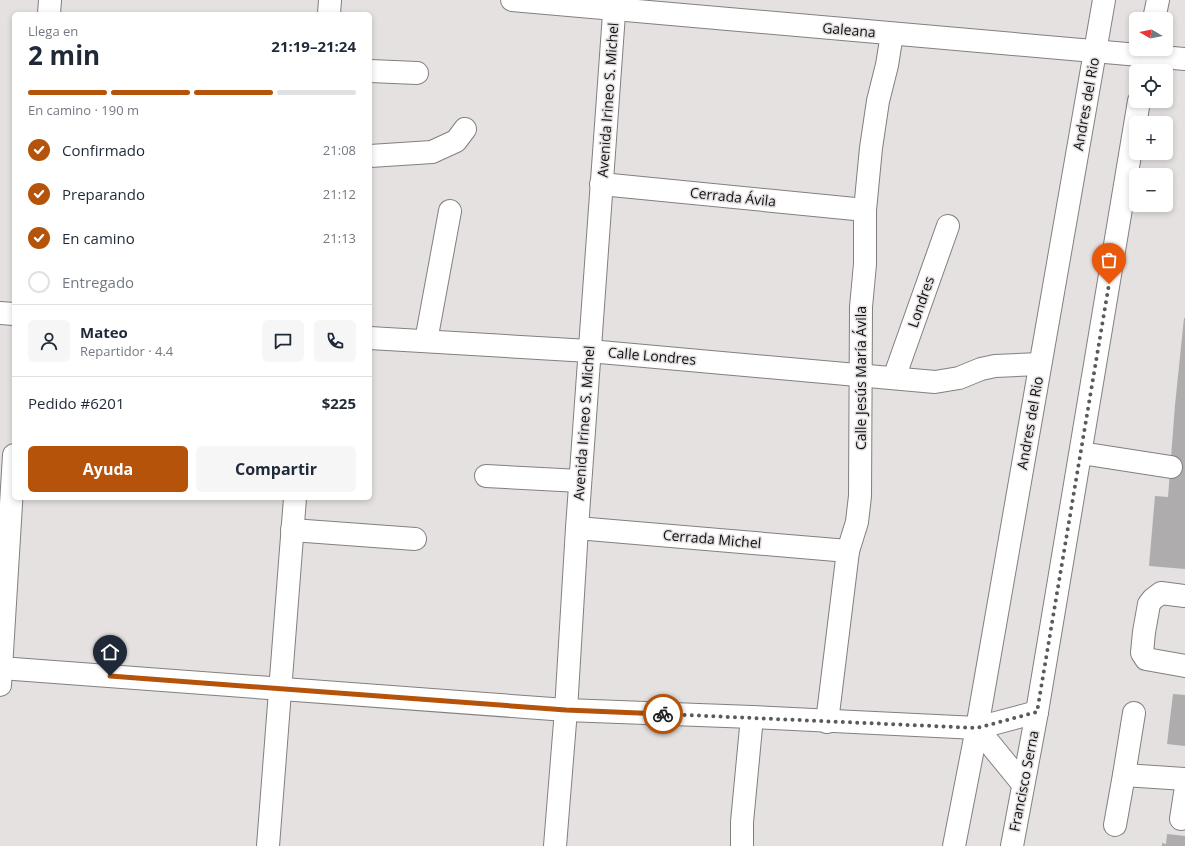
<!DOCTYPE html>
<html lang="es">
<head>
<meta charset="utf-8">
<style>
  body { margin:0; font-family:"Open Sans",sans-serif; background:#f6f6f7; color:#1f2937; height:100vh; display:flex; flex-direction:column; font-size:15px; white-space:nowrap }
  * { box-sizing:border-box; margin:0 }
  p { font-size:13px; color:#747a83 }
  .icon { flex:none; width:22px; height:22px; fill:none; stroke:currentColor; stroke-width:2; stroke-linecap:round; stroke-linejoin:round }
  .map { position:relative; flex:1; overflow:hidden }
  .panel { position:absolute; left:12px; top:12px; width:360px; height:488px; display:flex; flex-direction:column; background:#fff; border-radius:6px; box-shadow:0 2px 6px #0003 }
  .panel>* { flex:none }
  .needle { width:26px; rotate:280deg }
  .controls { position:absolute; left:1129px; top:12px; display:grid; gap:8px }
  .controls a { display:grid; place-items:center; width:44px; height:44px; border-radius:6px; background:#fff; box-shadow:0 2px 6px #0003; font-size:20px }
  .pin { position:absolute; display:grid; place-items:center; width:34px; height:34px; color:#fff; margin:-41px -17px; border-radius:50% 50% 50% 0; rotate:-45deg; box-shadow:0 0 4px #0007 }
  .pin .icon { rotate:45deg }
  .courier { position:absolute; display:grid; place-items:center; width:40px; height:40px; margin:-20px; border:3px solid #b45309; border-radius:50%; background:#fff; color:#222; box-shadow:0 1px 5px #0007 }
  .overview em { font-style:normal; font-weight:700 }
  .overview div { display:flex; flex-direction:column-reverse }
  .overview { display:flex; align-items:center; justify-content:space-between; height:68px; padding:0 16px }
  h1 { font-size:26px; font-weight:700; line-height:30px }
  .bar { display:grid; grid-template-columns:repeat(4,1fr); gap:6px 4px; align-content:center; height:48px; padding:0 16px }
  .bar i { height:5px; border-radius:3px; background:#e0e1e3 }
  .bar .active { background:#b45309 }
  .bar p { grid-column:span 4 }
  .line { display:flex; align-items:center; gap:10px; padding:0 16px; border-top:1px solid #e0e1e3 }
  .line div { flex:1 }
  .round { display:grid; place-items:center; flex:none; width:42px; height:42px; border-radius:6px; background:#f6f6f7 }
  ol { padding:0 16px; list-style:none }
  li { display:flex; align-items:center; gap:12px; height:44px }
  li p { margin-inline-start:auto }
  li .icon { padding:4px; border-radius:50%; background:#b45309; color:#fff; stroke-width:4 }
  li:last-child { color:#747a83 }
  li i { width:22px; height:22px; border:2px solid #e0e1e3; border-radius:50% }
  .cta { display:flex; gap:8px; margin-top:auto; padding:8px 16px }
  .cta a { flex:1; height:46px; border-radius:6px; background:#b45309; color:#fff; font-size:16px; font-weight:700; line-height:46px; text-align:center }
  .cta a+a { background:#f6f6f7; color:#1f2937 }
  .map>svg:first-child { display:block }
</style>
</head>
<body>
<div class="map">
<svg width="1185" height="846" viewBox="0 0 1185 846">
  <rect width="100%" height="100%" fill="#e5e1e1"/>
  <g fill="#afacad">
    <path d="M1184,318h1v251l-36,-3 6,-70 13,1 7,-92z"/>
    <path d="M1173,694l12,1v51l-18,-2z"/>
    <path d="M1167,834l18,2v10h-23v-3l4,1z"/>
  </g>
  <g fill="none" stroke-linecap="round" stroke-linejoin="round">
    <g stroke="#837f7f" stroke-width="24">
      <g id="minor">
        <path d="M512,0l673,59"/>
        <path d="M49,14l1,-14"/>
        <path d="M329,14l1,-14"/>
        <path d="M370,71l47,2"/>
        <path d="M370,156l62,-4 24,-11 9,-12"/>
        <path d="M601,184l264,26"/>
        <path d="M0,313l14,1"/>
        <path d="M370,338l219,13 346,31 24,-4 22,-9 14,-3 45,-2"/>
        <path d="M426,341l24,-130"/>
        <path d="M894,378l54,-152"/>
        <path d="M1081,453l90,14"/>
        <path d="M486,476l94,5"/>
        <path d="M577,528l271,23"/>
        <path d="M292,530l123,9"/>
        <path d="M1185,596l-24,-3 -8,6 -4,5 -5,28 -2,21 4,6 39,7"/>
        <path d="M0,668l566,42 186,7 225,11 60,-16"/>
        <path d="M0,685l14,-230"/>
        <path d="M827,722l21,-171 9,-29 3,-26 1,-189 4,-43v-54l6,-62 7,-47 9,-36 5,-31"/>
        <path d="M977,728l45,55"/>
        <path d="M1124,775l10,-62"/>
        <path d="M1181,819l4,-26"/>
        <path d="M1115,825l9,-50 61,4"/>
        <path d="M268,846l27,-348"/>
        <path d="M555,846l11,-136 11,-182 38,-528"/>
        <path d="M742,846v-24l10,-105"/>
        <path d="M954,846l23,-118 127,-728"/>
      </g>
    </g>
    <g stroke="#837f7f" stroke-width="24">
      <g id="major">
        <path d="M1154,19l4,-19"/>
        <path d="M1144,71l4,-22"/>
        <path d="M1012,846l25,-134 102,-611"/>
      </g>
    </g>
    <use href="#minor" stroke="#fff" stroke-width="22"/>
    <use href="#major" stroke="#fff" stroke-width="22"/>
  </g>
  <g fill="none" stroke-linecap="round" stroke-linejoin="round">
    <path stroke="#5b5959" stroke-width="4" stroke-dasharray="0 7.2" d="M663,714l314,14 60,-16 72,-428"/>
    <path stroke="#b45309" stroke-width="5" d="M110,676l456,34 97,4"/>
  </g>
  <g text-anchor="middle" stroke-width="3" stroke-linejoin="round" paint-order="stroke">
    <g font-size="14" fill="#111010" stroke="#e5e1e1">
      <text transform="translate(849 30) rotate(5)" y="5">Galeana</text>
      <text transform="translate(608 100) rotate(-86)" y="5">Avenida Irineo S. Michel</text>
      <text transform="translate(1086 104) rotate(-80)" y="5">Andres del Rio</text>
      <text transform="translate(733 197) rotate(6)" y="5">Cerrada Ávila</text>
      <text transform="translate(921 302) rotate(-71)" y="5">Londres</text>
      <text transform="translate(652 356) rotate(5)" y="5">Calle Londres</text>
      <text transform="translate(861 378) rotate(-90)" y="5">Calle Jesús María Ávila</text>
      <text transform="translate(584 423) rotate(-86)" y="5">Avenida Irineo S. Michel</text>
      <text transform="translate(1030 423) rotate(-80)" y="5">Andres del Rio</text>
      <text transform="translate(712 539) rotate(5)" y="5">Cerrada Michel</text>
      <text transform="translate(1024 781) rotate(-79)" y="5">Francisco Serna</text>
    </g>
  </g>
</svg>
<div class="controls">
<a><svg class="needle" viewBox="-14 -14 28 28"><path d="M0-13l5 13h-10z" fill="#e53935"/><path d="M0 13l5-13h-10z" fill="#747a83"/></svg></a>
<a><svg class="icon" aria-label="locate" viewBox="0 0 24 24"><circle cx="12" cy="12" r="6"/><path d="M12 2v4M12 18v4M2 12h4M18 12h4"/></svg></a>
<a>+</a>
<a>−</a>
</div>
<div class="pin" style="left:1109px;top:284px;background:#ea580c"><svg class="icon" aria-label="bag" viewBox="0 0 24 24"><path d="M5 8h14l-1 12H6zM9 8a3 3 0 0 1 6 0"/></svg></div>
<div class="pin" style="left:110px;top:676px;background:#1f2937"><svg class="icon" aria-label="home" viewBox="0 0 24 24"><path d="M3 11l9-7 9 7M6 9v11h12V9"/></svg></div>
<div class="courier" style="left:663px;top:714px"><svg class="icon" aria-label="bike" viewBox="0 0 24 24"><circle cx="6" cy="16" r="4"/><circle cx="18" cy="16" r="4"/><path d="M6 16l4-8h5l3 8M10 8l3 8H6M13 5h3"/></svg></div>
<section class="panel">
<div class="overview"><div><h1>2 min</h1><p>Llega en</p></div><em>21:19–21:24</em></div>
<div class="bar"><i class="active"></i><i class="active"></i><i class="active"></i><i></i><p>En camino · 190 m</p></div>
<ol>
<li><svg class="icon" aria-label="check" viewBox="0 0 24 24"><path d="M5 12l5 5 9-10"/></svg>Confirmado<p>21:08</p></li>
<li><svg class="icon" aria-label="check" viewBox="0 0 24 24"><path d="M5 12l5 5 9-10"/></svg>Preparando<p>21:12</p></li>
<li><svg class="icon" aria-label="check" viewBox="0 0 24 24"><path d="M5 12l5 5 9-10"/></svg>En camino<p>21:13</p></li>
<li><i></i>Entregado</li>
</ol>
<div class="line" style="height:72px"><a class="round"><svg class="icon" aria-label="person" viewBox="0 0 24 24"><circle cx="12" cy="8" r="4"/><path d="M4 21q1-7 8-7t8 7"/></svg></a><div><b>Mateo</b><p>Repartidor · 4.4</p></div><a class="round"><svg class="icon" aria-label="chat" viewBox="0 0 24 24"><path d="M4 5h16v11H9l-5 4z"/></svg></a><a class="round"><svg class="icon" aria-label="phone" viewBox="0 0 24 24"><path d="M5 4h4l2 5-3 2q2 4 5 5l2-3 5 2v4C11 20 4 13 5 4z"/></svg></a></div>
<div class="line" style="height:52px"><div>Pedido #6201</div><b>$225</b></div>
<div class="cta"><a>Ayuda</a><a>Compartir</a></div>
</section>
</div>
</body>
</html>
